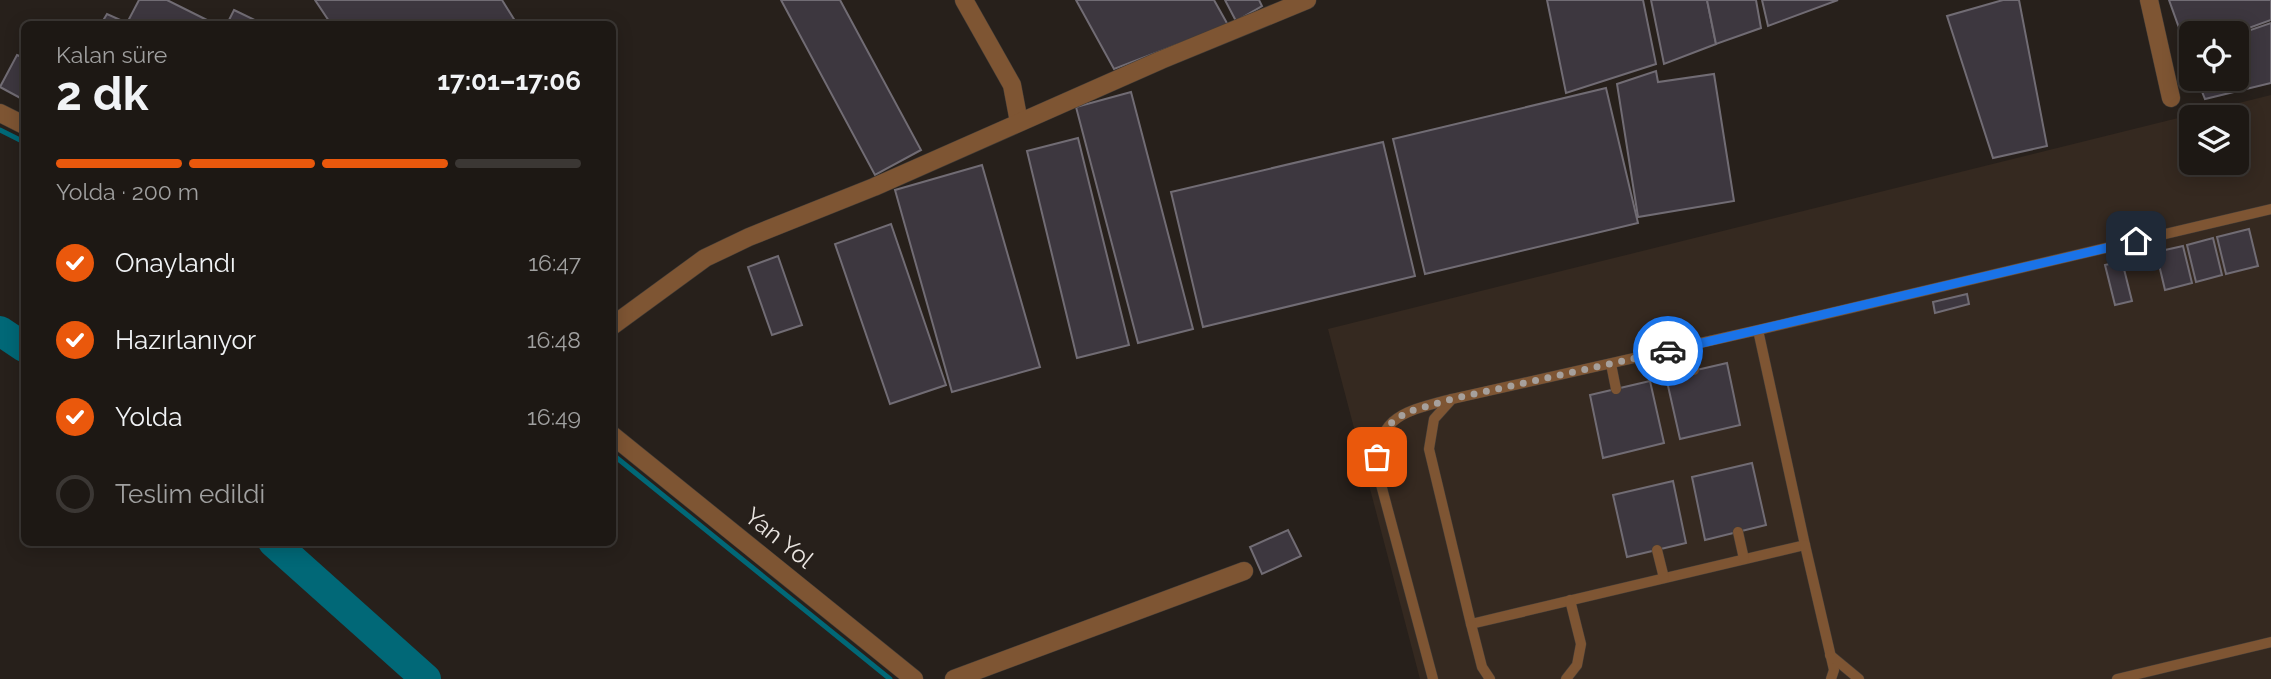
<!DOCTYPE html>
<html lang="tr">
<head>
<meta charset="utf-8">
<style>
  body { margin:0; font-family:Raleway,sans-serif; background:#2a2522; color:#f1f3f6; height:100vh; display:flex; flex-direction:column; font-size:26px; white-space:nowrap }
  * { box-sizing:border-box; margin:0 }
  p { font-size:23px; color:#a0a0a0 }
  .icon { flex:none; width:38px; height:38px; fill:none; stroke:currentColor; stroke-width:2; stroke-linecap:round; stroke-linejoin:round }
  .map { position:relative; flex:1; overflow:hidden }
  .drawer { position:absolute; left:21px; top:21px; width:595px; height:525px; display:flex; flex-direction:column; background:#1d1814; border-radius:10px; box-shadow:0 4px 18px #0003,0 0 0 2px #3b3734 }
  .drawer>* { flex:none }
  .controls { position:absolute; left:2179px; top:21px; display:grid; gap:14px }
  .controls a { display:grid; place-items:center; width:70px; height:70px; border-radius:10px; background:#1d1814; box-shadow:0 4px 18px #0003,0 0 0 2px #3b3734; font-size:35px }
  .pin { position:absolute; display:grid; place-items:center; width:60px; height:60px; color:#fff; margin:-30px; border-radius:14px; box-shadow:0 4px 10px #0006 }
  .courier { position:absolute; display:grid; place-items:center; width:70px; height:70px; margin:-35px; border:5px solid #1a73e8; border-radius:50%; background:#fff; color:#222; box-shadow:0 2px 9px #0007 }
  .head em { font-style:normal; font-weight:700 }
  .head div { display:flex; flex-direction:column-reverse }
  .head { display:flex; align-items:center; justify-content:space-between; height:119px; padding:0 35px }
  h1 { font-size:46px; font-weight:700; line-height:52px }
  .bar { display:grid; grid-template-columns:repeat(4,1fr); gap:10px 7px; align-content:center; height:84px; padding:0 35px }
  .bar i { height:9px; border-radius:5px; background:#3b3734 }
  .bar .current { background:#ea580c }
  .bar p { grid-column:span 4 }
  ol { padding:0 35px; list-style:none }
  li { display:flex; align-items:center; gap:21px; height:77px }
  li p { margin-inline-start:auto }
  li .icon { padding:7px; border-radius:50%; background:#ea580c; color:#fff; stroke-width:4 }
  li:last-child { color:#a0a0a0 }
  li i { width:38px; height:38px; border:4px solid #3b3734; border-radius:50% }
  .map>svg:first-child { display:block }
</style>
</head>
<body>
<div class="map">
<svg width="2271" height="679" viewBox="0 0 2271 679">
  <rect width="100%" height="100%" fill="#27201b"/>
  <path fill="#352920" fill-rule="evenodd" d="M2271,95v584h-851l-92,-350zM2191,117h45v46h-45z"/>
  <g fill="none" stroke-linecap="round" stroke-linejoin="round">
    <g stroke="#016877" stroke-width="5">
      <path d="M0,130l24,12"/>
      <path d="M612,454l278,225"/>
    </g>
    <g stroke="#016877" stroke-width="30">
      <path d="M0,331l24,16"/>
      <path d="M273,542l153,137"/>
    </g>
  </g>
  <g fill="#3d373f" stroke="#716c74" stroke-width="2">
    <path d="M139,0h28l48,24h-114l6,-10 20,9z"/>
    <path d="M315,0h187l15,24h-186z"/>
    <path d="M781,0h59l81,150 -46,25z"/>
    <path d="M1076,0h138l14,25 -114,44z"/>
    <path d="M1225,0h34l3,6 -26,15z"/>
    <path d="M1547,0h96l13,64 -90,29z"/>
    <path d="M1651,0h56l9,44 -52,20z"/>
    <path d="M1707,0h49l5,28 -45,16z"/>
    <path d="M1762,0h76l-70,26z"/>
    <path d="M2003,0h16l28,146 -54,12 -46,-142z"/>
    <path d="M2169,0h102v20l-36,13h-44v16l-4,1z"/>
    <path d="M234,10l29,14h-36z"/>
    <path d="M2271,23v60l-66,16 -8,-20h39v-44z"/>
    <path d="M17,55l7,3v42l-24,-13z"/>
    <path d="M1656,71l2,11 56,-8 20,127 -96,16 -21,-133z"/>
    <path d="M1606,88l32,135 -213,51 -32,-135z"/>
    <path d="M1131,92l62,237 -55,14 -62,-236z"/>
    <path d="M1078,138l51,207 -52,13 -50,-207z"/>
    <path d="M1383,142l32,134 -212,51 -32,-135z"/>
    <path d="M982,165l58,202 -88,25 -57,-202z"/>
    <path d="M891,224l55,161 -56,19 -55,-160z"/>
    <path d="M2249,229l9,37 -32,8 -9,-37z"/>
    <path d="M2213,238l9,37 -26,7 -9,-37z"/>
    <path d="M2183,246l9,37 -27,7 -9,-38z"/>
    <path d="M778,256l24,69 -30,10 -24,-68z"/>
    <path d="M2122,261l10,40 -17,4 -10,-40z"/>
    <path d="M1967,294l2,10 -34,9 -2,-11z"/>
    <path d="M1727,363l13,62 -60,14 -14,-62z"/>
    <path d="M1650,381l14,62 -61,15 -13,-63z"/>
    <path d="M1752,463l14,62 -61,15 -13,-63z"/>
    <path d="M1673,481l13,62 -59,14 -14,-62z"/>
    <path d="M1288,530l13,26 -39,18 -12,-27z"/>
  </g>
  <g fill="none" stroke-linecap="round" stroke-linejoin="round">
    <g stroke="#423c37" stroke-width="11">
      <g id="service">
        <path d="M1758,330l47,215 -334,79 -42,-175 5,-30 18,-20 306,-69 513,-121"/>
        <path d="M1688,346l6,24"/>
        <path d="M1611,364l5,25"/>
        <path d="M1738,532l6,27"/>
        <path d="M1805,545l29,125 -3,9"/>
        <path d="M1657,550l7,28"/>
        <path d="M1471,624l11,43 8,12"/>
        <path d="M1830,655l29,24"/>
        <path d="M1433,679l-54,-202c-6,-60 23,-65 72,-78"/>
        <path d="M1566,679l11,-14 4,-21 -11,-44"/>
        <path d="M2117,679l154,-37"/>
      </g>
    </g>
    <g stroke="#423c37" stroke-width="19">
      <g id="minor">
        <path d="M964,0l48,85 7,37"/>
        <path d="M2149,0l22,98"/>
        <path d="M612,326l93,-68 44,-21 125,-50 287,-127 146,-60"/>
        <path d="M954,679l290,-108"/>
      </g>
    </g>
    <g stroke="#423c37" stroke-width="19">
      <g id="tertiary">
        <path d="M0,113l24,12"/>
        <path d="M612,435l302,244"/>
      </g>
    </g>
    <use href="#service" stroke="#7e5533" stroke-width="10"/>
    <use href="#minor" stroke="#7e5533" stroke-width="18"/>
    <use href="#tertiary" stroke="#7e5533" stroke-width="18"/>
  </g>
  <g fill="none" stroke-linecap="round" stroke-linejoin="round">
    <path stroke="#a6a09c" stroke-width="7" stroke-dasharray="0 12.6" d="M1377,457l3,-14 10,-19 17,-12 45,-13 216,-48"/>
    <path stroke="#1a73e8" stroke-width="9" d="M1668,351l468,-110"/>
  </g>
  <g text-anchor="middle" stroke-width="5" stroke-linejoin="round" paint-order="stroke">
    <g font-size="24" fill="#eae5e1" stroke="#27201b">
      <text transform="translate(779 538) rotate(39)" y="8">Yan Yol</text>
    </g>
  </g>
</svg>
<div class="controls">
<a><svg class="icon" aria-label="locate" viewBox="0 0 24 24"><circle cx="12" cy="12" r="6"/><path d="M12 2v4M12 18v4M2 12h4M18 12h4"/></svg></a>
<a><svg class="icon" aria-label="layers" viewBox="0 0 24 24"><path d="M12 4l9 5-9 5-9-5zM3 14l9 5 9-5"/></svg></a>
</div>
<div class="pin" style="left:1377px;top:457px;background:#ea580c"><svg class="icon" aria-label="bag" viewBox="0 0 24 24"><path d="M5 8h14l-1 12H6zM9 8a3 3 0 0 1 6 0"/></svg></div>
<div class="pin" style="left:2136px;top:241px;background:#1f2937"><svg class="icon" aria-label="home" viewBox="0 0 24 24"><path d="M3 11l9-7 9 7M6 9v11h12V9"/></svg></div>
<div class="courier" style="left:1668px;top:351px"><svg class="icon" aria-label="car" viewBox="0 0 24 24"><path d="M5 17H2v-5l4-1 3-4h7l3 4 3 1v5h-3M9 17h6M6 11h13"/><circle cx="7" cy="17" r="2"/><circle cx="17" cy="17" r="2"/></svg></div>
<section class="drawer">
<div class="head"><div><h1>2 dk</h1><p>Kalan süre</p></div><em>17:01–17:06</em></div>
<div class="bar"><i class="current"></i><i class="current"></i><i class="current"></i><i></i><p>Yolda · 200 m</p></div>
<ol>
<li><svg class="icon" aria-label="check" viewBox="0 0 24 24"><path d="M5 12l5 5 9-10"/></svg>Onaylandı<p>16:47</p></li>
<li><svg class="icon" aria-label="check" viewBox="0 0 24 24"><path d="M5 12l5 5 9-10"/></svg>Hazırlanıyor<p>16:48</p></li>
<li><svg class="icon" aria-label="check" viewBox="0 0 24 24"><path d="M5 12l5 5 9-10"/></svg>Yolda<p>16:49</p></li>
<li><i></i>Teslim edildi</li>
</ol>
</section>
</div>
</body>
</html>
